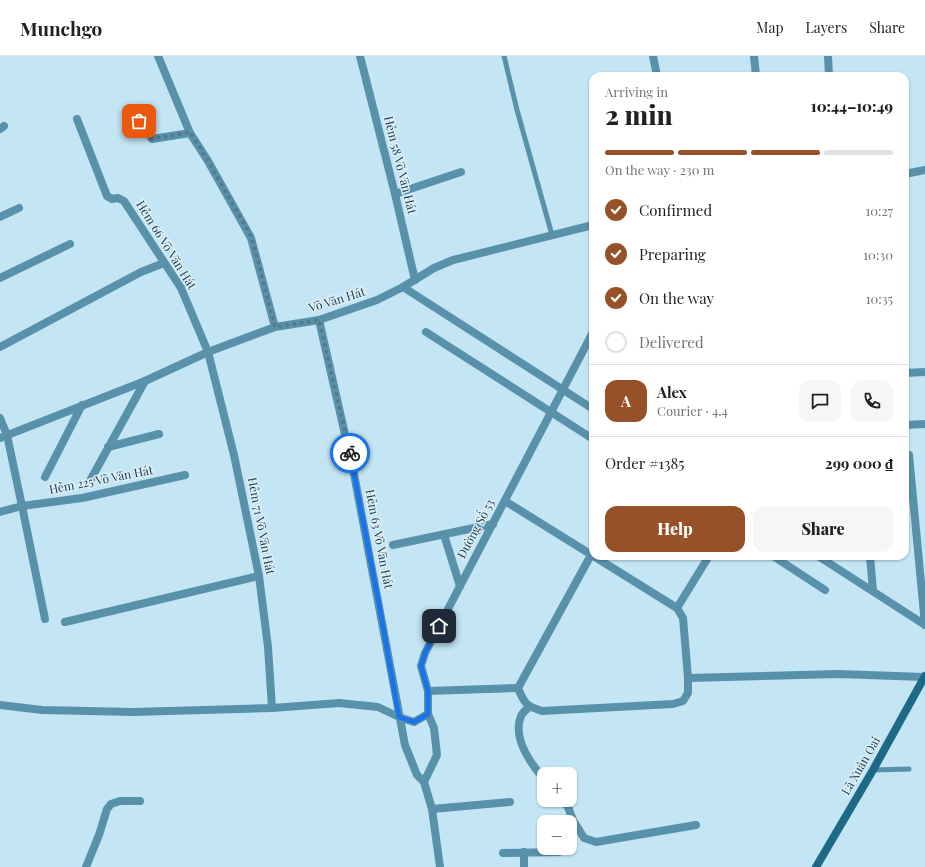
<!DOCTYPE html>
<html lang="en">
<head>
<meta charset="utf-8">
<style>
  body { margin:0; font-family:"Playfair Display",serif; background:#f6f6f6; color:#202124; height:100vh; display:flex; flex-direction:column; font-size:15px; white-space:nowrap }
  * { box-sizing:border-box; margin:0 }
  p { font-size:13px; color:#757577 }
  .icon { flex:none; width:22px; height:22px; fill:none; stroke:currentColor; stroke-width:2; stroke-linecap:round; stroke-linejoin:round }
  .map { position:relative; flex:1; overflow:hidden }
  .drawer { position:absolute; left:589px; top:16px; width:320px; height:488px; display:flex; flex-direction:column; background:#fff; border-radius:12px; box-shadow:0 1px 3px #0004 }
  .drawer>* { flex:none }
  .buttons { position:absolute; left:537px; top:711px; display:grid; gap:8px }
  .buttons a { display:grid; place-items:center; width:40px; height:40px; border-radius:8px; background:#fff; box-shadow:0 1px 3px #0004; font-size:20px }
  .pin { position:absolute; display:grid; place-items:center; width:34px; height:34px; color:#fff; margin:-17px; border-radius:8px; box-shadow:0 2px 6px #0006 }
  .courier { position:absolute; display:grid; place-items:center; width:40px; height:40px; margin:-20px; border:3px solid #1a73e8; border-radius:50%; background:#fff; color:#222; box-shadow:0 1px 5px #0007 }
  .overview em { font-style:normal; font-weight:800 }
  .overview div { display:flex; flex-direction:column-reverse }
  .overview { display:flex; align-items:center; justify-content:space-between; height:68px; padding:0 16px }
  h1 { font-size:26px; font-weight:800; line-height:30px }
  .bar { display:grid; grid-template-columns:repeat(4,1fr); gap:6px 4px; align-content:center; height:48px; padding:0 16px }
  .bar i { height:5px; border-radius:3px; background:#e0e0e0 }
  .bar .on { background:#975129 }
  .bar p { grid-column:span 4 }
  .line { display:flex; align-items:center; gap:10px; padding:0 16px; border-top:1px solid #e0e0e0 }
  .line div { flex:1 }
  .round { display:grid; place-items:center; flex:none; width:42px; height:42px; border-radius:12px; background:#f6f6f6 }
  ol { padding:0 16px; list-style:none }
  li { display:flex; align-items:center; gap:12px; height:44px }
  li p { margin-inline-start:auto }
  li .icon { padding:4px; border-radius:50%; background:#975129; color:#fff; stroke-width:4 }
  li:last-child { color:#757577 }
  li i { width:22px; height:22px; border:2px solid #e0e0e0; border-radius:50% }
  .action { display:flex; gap:8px; margin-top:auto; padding:8px 16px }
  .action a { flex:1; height:46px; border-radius:12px; background:#975129; color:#fff; font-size:16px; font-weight:800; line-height:46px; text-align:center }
  .action a+a { background:#f6f6f6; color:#202124 }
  header { display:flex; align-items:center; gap:24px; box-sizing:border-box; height:56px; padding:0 20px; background:#fff; border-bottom:1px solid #e0e0e0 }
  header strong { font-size:19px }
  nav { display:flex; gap:22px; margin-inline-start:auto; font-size:14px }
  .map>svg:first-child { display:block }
</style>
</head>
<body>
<header>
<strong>Munchgo</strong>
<nav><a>Map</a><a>Layers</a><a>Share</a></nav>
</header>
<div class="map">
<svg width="925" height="811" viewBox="0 0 925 811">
  <rect width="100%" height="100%" fill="#c3e5f4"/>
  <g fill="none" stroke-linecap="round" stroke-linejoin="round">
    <g stroke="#5a91aa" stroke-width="5">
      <path d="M504,0l13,54 35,125"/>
      <path d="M873,714l36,-1"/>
    </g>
    <g stroke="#5a91aa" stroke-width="8">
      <path d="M158,0l32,77"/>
      <path d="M360,0l35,138 20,86"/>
      <path d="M653,0l4,20"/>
      <path d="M754,0l2,20"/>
      <path d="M828,0l1,20"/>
      <path d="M133,56l19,27 38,-6 18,28 43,77 24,89"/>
      <path d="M77,63l30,77 5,3 6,-1 6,3 57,87 27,64 26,103 25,121 9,71 4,61"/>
      <path d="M0,73l4,-3"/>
      <path d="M905,118l20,-4"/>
      <path d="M395,138l66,-22"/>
      <path d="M0,161l19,-9"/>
      <path d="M0,222l70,-34"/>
      <path d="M403,231l190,122"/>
      <path d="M319,264l35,154 51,271 12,30 7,7"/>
      <path d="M426,276l167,107"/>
      <path d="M0,291l141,-75 23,-9"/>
      <path d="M905,317l20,-1"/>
      <path d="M0,362l7,17 15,71 60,-8 103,-23"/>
      <path d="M905,369l20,-1"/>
      <path d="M0,382l145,-57 63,-29 67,-25 44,-7 58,-20 26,-13 31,-19 19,-8 140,-35"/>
      <path d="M108,391l51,-13"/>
      <path d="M909,399l16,170"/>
      <path d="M45,421l37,-72"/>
      <path d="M91,423l54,-98"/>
      <path d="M505,445l172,107 6,10 5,60v15l-5,8 -10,3 -131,7c-16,-5 -18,-8 -24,-23l73,-133"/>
      <path d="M0,456l22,-6 23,113"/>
      <path d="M444,479l16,51"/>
      <path d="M393,489l100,-21"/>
      <path d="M773,500l52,34"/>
      <path d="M818,500l107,69"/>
      <path d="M870,500l3,35"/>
      <path d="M677,552l32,-52"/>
      <path d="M65,566l194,-46"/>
      <path d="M688,622l150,-4 86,3"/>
      <path d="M428,635l90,-3"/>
      <path d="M0,649l42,5 91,2 139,-4 67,-5 39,4 21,10 15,5 14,-8v-23l-7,-25 4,-13 168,-321"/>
      <path d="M529,651c-3,3 -7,6 -8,9 -9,22 10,48 23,63"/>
      <path d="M428,658l6,14 3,27 -13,27 8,27 8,58"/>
      <path d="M562,744l6,7 5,13 11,18 12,4 100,-17"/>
      <path d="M432,753l78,-7"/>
      <path d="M503,797l56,-1"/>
      <path d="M86,811l13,-32 8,-26 4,-5 9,-3h20"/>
      <path d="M524,811v-15"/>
    </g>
    <path stroke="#1e6985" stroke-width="8" d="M816,811l57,-97 52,-94"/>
  </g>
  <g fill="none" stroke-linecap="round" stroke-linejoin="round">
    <path stroke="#547a89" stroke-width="4" stroke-dasharray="0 7.2" d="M139,65l13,18 38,-7 18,29 44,77 23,89 44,-7 31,133"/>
    <path stroke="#1a73e8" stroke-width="5" d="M350,397l29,151 20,113 15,5 14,-8v-23l-7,-25 4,-13 14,-27"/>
  </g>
  <g text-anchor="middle" stroke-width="3" stroke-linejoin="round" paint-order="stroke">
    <g font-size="12" fill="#19404f" stroke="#deeff7">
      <text transform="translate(400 109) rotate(76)" y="4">Hẻm 58 Võ Văn Hát</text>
      <text transform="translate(166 189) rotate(58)" y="4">Hẻm 66 Võ Văn Hát</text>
      <text transform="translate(337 244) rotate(-17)" y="4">Võ Văn Hát</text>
      <text transform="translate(101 424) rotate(-11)" y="4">Hẻm 225 Võ Văn Hát</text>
      <text transform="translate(261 470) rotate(79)" y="4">Hẻm 71 Võ Văn Hát</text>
      <text transform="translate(476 473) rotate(-62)" y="4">Đường Số 53</text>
      <text transform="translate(379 483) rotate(79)" y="4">Hẻm 63 Võ Văn Hát</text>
      <text transform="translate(861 710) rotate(-60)" y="4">Lã Xuân Oai</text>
    </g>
  </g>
</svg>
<div class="buttons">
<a>+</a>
<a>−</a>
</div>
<div class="pin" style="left:139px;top:65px;background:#ea580c"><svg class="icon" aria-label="bag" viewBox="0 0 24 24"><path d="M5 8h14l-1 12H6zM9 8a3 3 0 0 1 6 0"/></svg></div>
<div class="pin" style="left:439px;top:570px;background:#1f2937"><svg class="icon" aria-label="home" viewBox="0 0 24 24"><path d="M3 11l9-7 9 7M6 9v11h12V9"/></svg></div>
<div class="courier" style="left:350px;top:397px"><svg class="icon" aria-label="bike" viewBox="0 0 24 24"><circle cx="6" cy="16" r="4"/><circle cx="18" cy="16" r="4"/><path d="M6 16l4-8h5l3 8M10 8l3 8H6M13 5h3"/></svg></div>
<section class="drawer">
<div class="overview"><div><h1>2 min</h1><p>Arriving in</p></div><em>10:44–10:49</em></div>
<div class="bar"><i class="on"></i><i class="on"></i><i class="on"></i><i></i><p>On the way · 230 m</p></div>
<ol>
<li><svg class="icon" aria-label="check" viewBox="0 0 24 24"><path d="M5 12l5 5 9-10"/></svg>Confirmed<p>10:27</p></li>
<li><svg class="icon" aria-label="check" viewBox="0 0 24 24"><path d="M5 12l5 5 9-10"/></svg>Preparing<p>10:30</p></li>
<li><svg class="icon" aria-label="check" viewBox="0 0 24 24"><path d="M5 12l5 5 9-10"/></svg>On the way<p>10:35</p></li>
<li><i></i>Delivered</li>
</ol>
<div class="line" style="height:72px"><b class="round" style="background:#975129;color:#fff">A</b><div><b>Alex</b><p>Courier · 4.4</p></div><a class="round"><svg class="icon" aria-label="chat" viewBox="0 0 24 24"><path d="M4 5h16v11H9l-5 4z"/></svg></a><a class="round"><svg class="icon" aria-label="phone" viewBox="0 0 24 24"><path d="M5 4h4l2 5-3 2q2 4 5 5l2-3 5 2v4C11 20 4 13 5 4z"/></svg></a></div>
<div class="line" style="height:52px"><div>Order #1385</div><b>299 000 ₫</b></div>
<div class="action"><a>Help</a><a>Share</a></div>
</section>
</div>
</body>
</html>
